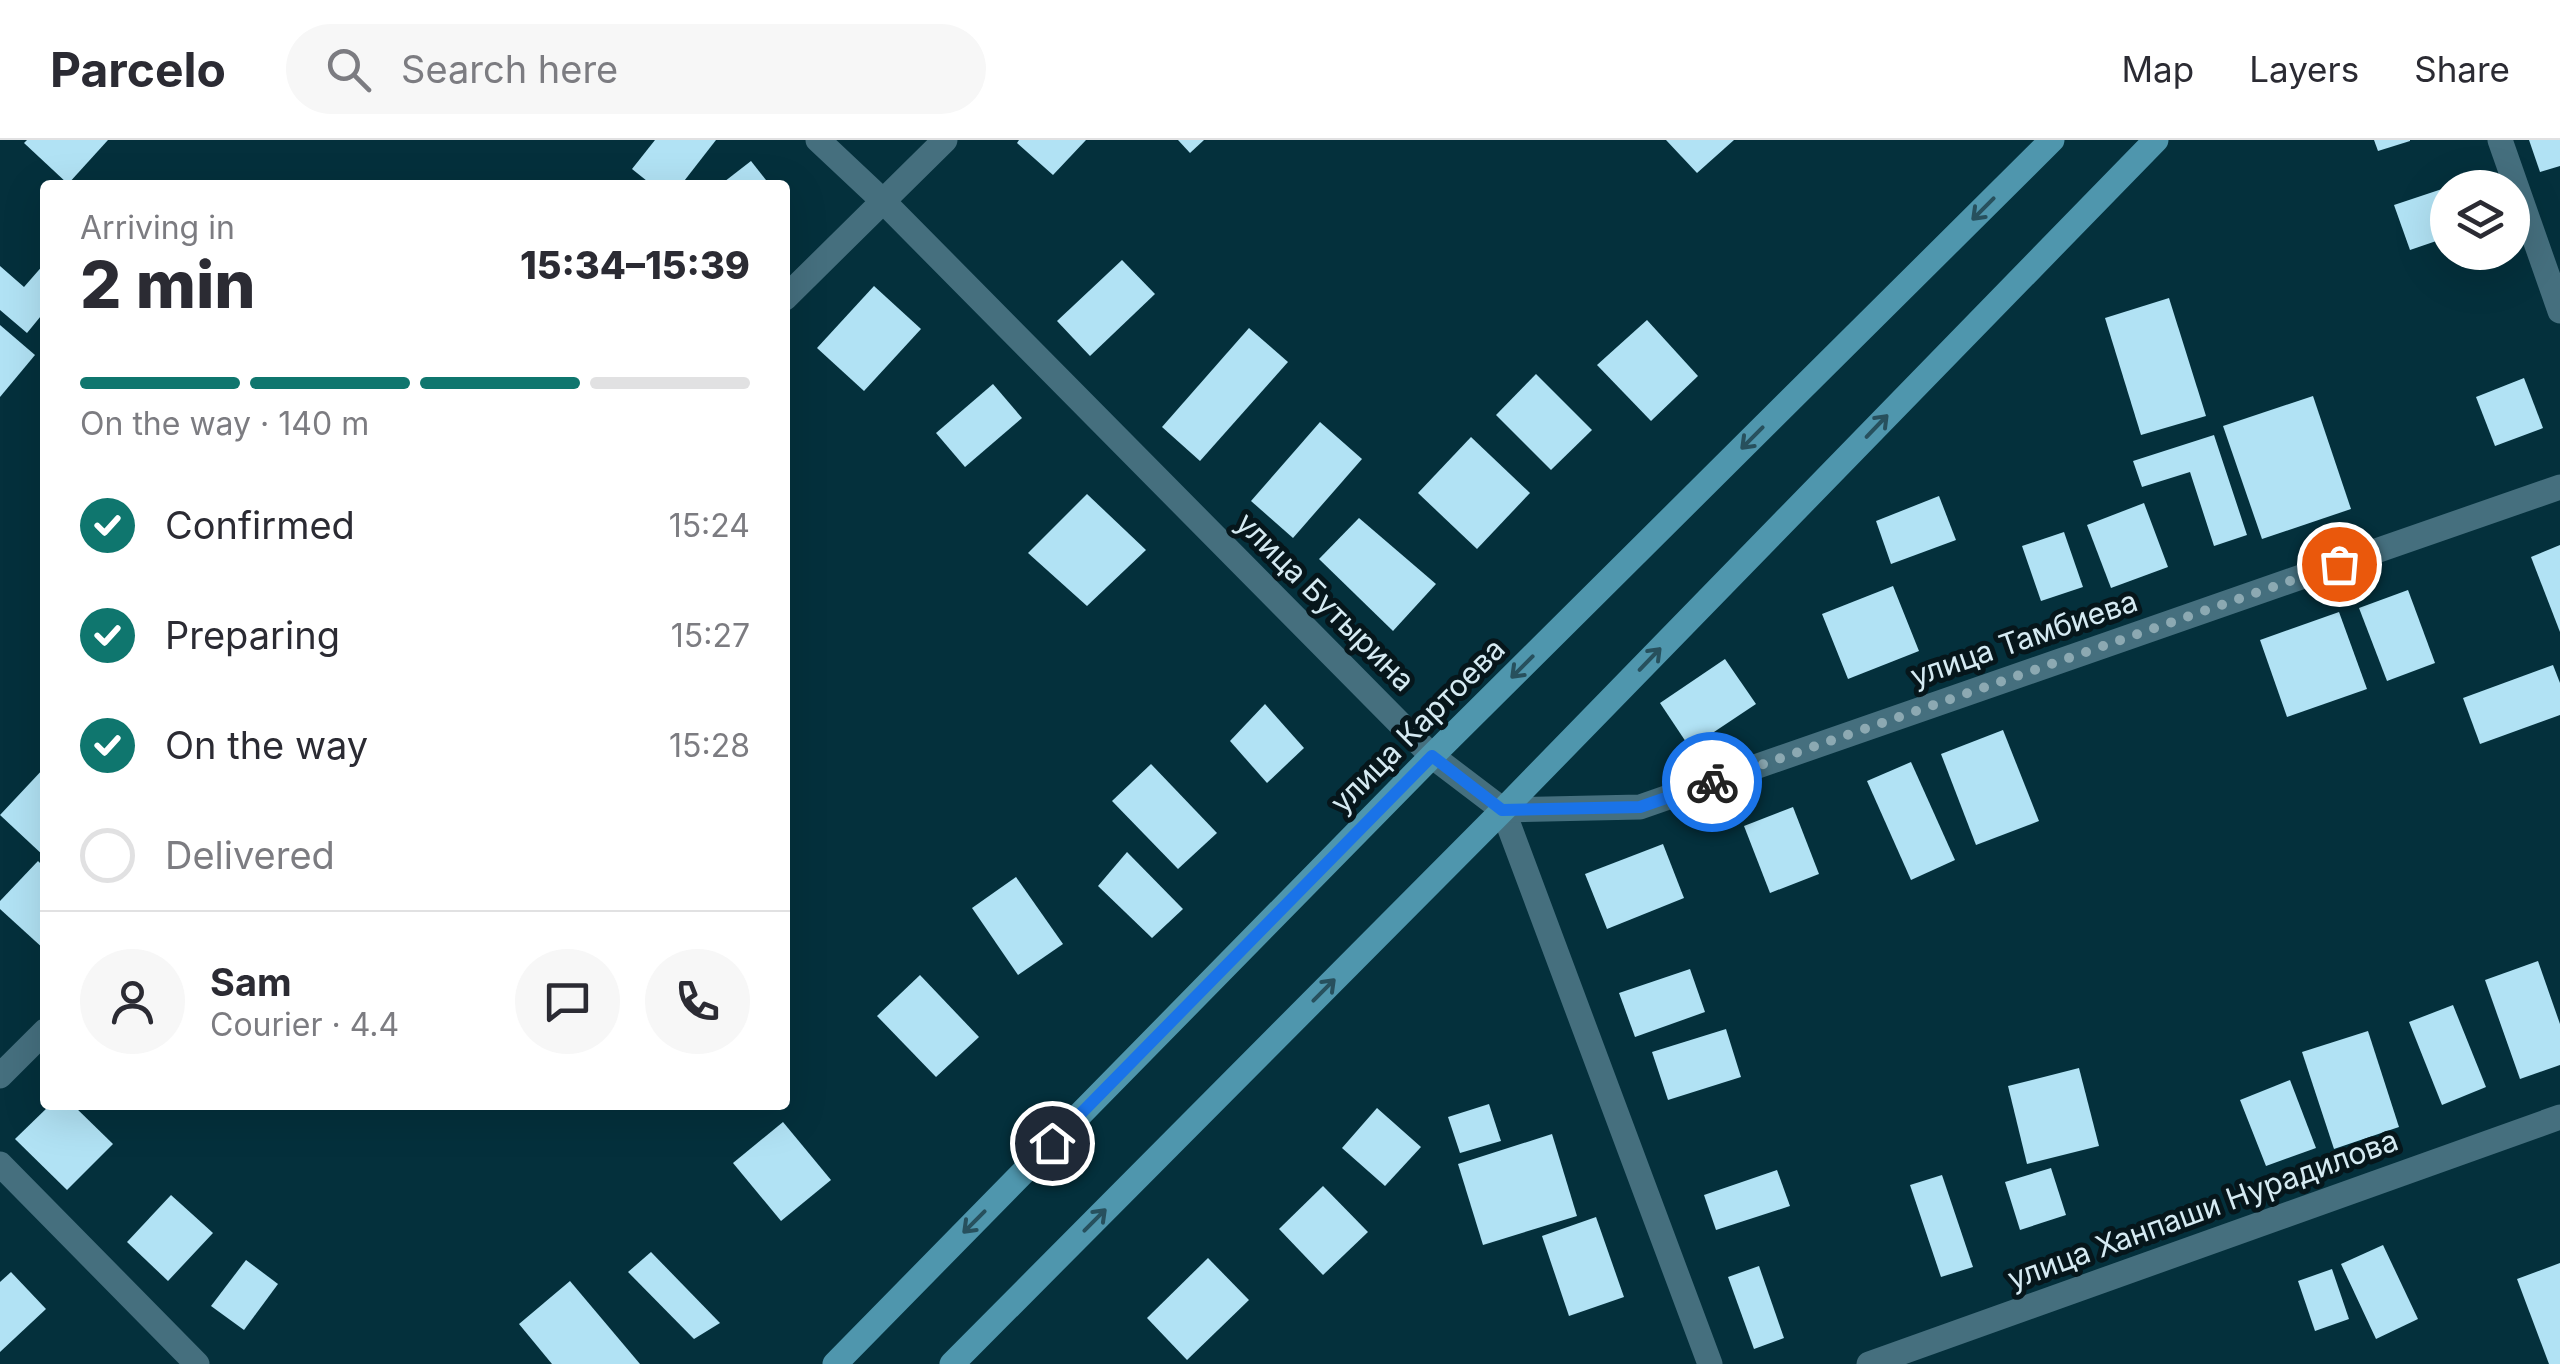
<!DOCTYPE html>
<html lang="en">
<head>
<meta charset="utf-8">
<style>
  body { margin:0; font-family:Inter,sans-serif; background:#f7f7f7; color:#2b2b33; height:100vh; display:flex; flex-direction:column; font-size:38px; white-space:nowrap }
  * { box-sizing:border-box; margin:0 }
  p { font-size:32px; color:#7c7c81 }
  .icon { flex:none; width:55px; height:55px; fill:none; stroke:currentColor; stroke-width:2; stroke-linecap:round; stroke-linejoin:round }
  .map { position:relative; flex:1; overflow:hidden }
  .side { position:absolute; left:40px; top:40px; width:750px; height:930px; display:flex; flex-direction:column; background:#fff; border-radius:10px; box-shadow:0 10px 40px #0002 }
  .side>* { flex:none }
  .controls { position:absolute; left:2430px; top:30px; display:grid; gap:20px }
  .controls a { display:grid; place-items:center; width:100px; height:100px; border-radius:50%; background:#fff; box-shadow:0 10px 40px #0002; font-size:50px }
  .pin { position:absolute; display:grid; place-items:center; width:85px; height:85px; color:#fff; margin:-42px; border:5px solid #fff; border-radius:50%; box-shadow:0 2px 10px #0007 }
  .courier { position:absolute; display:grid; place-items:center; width:100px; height:100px; margin:-50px; border:8px solid #1a73e8; border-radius:50%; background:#fff; color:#222; box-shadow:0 2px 12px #0007 }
  .head em { font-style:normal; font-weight:800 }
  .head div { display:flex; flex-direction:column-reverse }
  .head { display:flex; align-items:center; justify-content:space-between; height:170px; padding:0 40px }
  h1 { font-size:65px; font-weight:800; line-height:75px }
  .bar { display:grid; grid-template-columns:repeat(4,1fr); gap:15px 10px; align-content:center; height:120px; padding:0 40px }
  .bar i { height:12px; border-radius:8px; background:#e1e1e2 }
  .bar .on { background:#0f766e }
  .bar p { grid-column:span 4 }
  .line { display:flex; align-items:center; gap:25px; padding:0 40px; border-top:2px solid #e1e1e2 }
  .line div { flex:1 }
  .round { display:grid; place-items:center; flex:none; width:105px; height:105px; border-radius:52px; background:#f7f7f7 }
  ol { padding:0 40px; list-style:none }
  li { display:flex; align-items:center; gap:30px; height:110px }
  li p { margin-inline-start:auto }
  li .icon { padding:10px; border-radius:50%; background:#0f766e; color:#fff; stroke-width:4 }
  li:last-child { color:#7c7c81 }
  li i { width:55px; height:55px; border:5px solid #e1e1e2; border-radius:50% }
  header { display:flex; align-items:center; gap:60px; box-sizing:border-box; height:140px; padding:0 50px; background:#fff; border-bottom:2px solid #e1e1e2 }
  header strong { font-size:48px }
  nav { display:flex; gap:55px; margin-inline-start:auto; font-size:35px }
  .search { width:700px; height:90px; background:#f7f7f7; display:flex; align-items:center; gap:25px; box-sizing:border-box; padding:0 35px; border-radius:55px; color:#7c7c81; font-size:38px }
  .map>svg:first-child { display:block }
</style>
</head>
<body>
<header>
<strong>Parcelo</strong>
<div class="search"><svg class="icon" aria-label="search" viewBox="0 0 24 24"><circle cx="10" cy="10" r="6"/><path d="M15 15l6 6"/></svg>Search here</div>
<nav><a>Map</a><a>Layers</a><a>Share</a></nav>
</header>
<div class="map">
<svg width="2560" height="1224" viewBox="0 0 2560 1224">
  <rect width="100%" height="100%" fill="#04303c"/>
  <g fill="#b1e2f4">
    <path d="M27,0h81l-40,44 -44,-41z"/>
    <path d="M655,0h61l-35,45h-29l-20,-16z"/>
    <path d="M1019,0h67l-33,35 -36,-32z"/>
    <path d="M1178,0h26l-14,13z"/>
    <path d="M1666,0h68l-37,33z"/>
    <path d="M2374,0h36v1l-32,10z"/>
    <path d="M2529,0h31v26l-20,6z"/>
    <path d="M751,21l19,24h-50z"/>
    <path d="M2448,47v50l-38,13 -16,-45z"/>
    <path d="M1122,120l33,34 -65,62 -33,-35z"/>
    <path d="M45,123v48l-18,22 -27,-23v-44l24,21z"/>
    <path d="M874,146l47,43 -57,62 -47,-43z"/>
    <path d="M2169,158l37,118 -65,19 -36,-117z"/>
    <path d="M1647,180l51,56 -47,45 -54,-56z"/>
    <path d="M0,185l35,30 -35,42z"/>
    <path d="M1249,188l39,34 -88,99 -38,-34z"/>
    <path d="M1536,234l56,56 -41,40 -55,-55z"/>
    <path d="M2524,238l19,50 -48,18 -19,-49z"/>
    <path d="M993,244l29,34 -57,49 -29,-34z"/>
    <path d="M2313,256l38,113 -89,30 -39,-113z"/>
    <path d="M1320,282l42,37 -69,79 -42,-37z"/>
    <path d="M2214,295l33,100 -33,11 -24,-74 -48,15 -9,-26z"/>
    <path d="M1471,297l59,56 -53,56 -59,-56z"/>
    <path d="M1087,354l59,56 -59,56 -59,-53z"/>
    <path d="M1939,356l17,44 -65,24 -15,-43z"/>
    <path d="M2144,363l24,64 -57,21 -24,-63z"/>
    <path d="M1359,378l77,66 -43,47 -74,-72z"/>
    <path d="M2064,392l19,55 -42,14 -19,-55z"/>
    <path d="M2560,405v87l-29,-75z"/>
    <path d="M1893,446l26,65 -71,28 -26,-65z"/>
    <path d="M2408,450l27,73 -48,18 -28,-73z"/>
    <path d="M2339,472l28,77 -80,28 -27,-77z"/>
    <path d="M1725,519l31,45 -66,44 -30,-45z"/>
    <path d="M2553,525l7,18v32l-80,29 -17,-46z"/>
    <path d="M1265,564l39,44 -37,35 -37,-42z"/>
    <path d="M2003,590l36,91 -63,24 -35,-91z"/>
    <path d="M1911,622l44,98 -44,20 -44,-99z"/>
    <path d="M1151,624l66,69 -39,36 -66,-68z"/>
    <path d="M45,627v90l-45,-42z"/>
    <path d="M1793,667l26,67 -49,19 -26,-67z"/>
    <path d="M1663,704l21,54 -77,31 -22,-55z"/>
    <path d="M1127,712l56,57 -31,29 -54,-52z"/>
    <path d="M38,721l7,7v82l-45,-41v-8z"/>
    <path d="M1016,737l47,67 -45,31 -46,-67z"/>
    <path d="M2538,821l22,63v41l-40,14 -35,-99z"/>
    <path d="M1690,829l15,43 -70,25 -16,-44z"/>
    <path d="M920,835l59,62 -43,40 -59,-61z"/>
    <path d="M2453,865l33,82 -44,18 -33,-83z"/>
    <path d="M1726,889l15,48 -73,23 -16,-48z"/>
    <path d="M2368,891l31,96 -65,22 -32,-97z"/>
    <path d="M2079,928l20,78 -72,18 -19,-78z"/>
    <path d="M2290,940l26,68 -50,18 -26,-66z"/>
    <path d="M1489,964l12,37 -41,12 -12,-36z"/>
    <path d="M50,965h23l40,39 -46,46 -52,-51z"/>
    <path d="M1377,968l44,39 -36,39 -43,-38z"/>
    <path d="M783,982l48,58 -50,41 -48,-58z"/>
    <path d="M1552,994l25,82 -94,29 -25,-81z"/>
    <path d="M2051,1028l15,47 -46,15 -15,-48z"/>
    <path d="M1777,1030l13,36 -74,24 -12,-35z"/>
    <path d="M1942,1035l31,92 -32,10 -31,-92z"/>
    <path d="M1323,1046l45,46 -45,43 -44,-46z"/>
    <path d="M171,1055l42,38 -45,48 -41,-39z"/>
    <path d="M1596,1077l28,80 -55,19 -27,-80z"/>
    <path d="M2383,1105l35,74 -42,20 -35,-75z"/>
    <path d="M651,1112l69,71 -26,16 -66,-67z"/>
    <path d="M1208,1118l41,42 -62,60 -40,-42z"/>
    <path d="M246,1120l32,24 -34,46 -33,-24z"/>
    <path d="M2560,1123v101h-11l-32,-85z"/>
    <path d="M1759,1126l25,72 -30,11 -26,-72z"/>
    <path d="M2332,1129l17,50 -34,12 -17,-50z"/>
    <path d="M11,1132l35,37 -46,43v-70z"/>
    <path d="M570,1141l70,83h-88l-33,-40z"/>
  </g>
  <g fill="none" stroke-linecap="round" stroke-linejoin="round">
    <g stroke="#456f7e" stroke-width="25">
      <path d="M818,0l65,61 549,555 71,54 207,554"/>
      <path d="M2500,0l60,171"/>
      <path d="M785,158l160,-158"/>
      <path d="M1503,670l137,-3 920,-320"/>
      <path d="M0,936l45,-45"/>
      <path d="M0,1024l197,200"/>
      <path d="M1869,1224l691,-247"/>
    </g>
    <g stroke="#4f96ad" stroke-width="25">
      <path d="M835,1224l597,-608 620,-616"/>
      <path d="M952,1224l551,-554 653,-670"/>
    </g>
  </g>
  <defs><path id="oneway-shaft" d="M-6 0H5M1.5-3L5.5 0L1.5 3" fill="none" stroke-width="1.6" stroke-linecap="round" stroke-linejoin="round" transform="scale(2.5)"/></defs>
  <g stroke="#27505d">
    <use href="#oneway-shaft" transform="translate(1983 69) rotate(135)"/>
    <use href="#oneway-shaft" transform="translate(1877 286) rotate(-46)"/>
    <use href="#oneway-shaft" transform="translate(1752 298) rotate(135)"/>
    <use href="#oneway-shaft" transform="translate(1650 519) rotate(-46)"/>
    <use href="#oneway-shaft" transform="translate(1522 527) rotate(135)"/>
    <use href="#oneway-shaft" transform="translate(1324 850) rotate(-45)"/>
    <use href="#oneway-shaft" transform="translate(1095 1080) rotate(-45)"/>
    <use href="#oneway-shaft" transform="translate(974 1082) rotate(135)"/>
  </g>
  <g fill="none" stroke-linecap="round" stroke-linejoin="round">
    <path stroke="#8ca9b2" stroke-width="10" stroke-dasharray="0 18" d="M1712,642l627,-218"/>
    <path stroke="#1a73e8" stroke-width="12" d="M1052,1003l380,-387 70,54 138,-3 72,-25"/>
  </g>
  <g text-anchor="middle" stroke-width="10" stroke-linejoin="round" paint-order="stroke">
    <g font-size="30" fill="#d5eaf2" stroke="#06161b">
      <text transform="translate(1325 462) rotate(45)" y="10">улица Бутырина</text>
      <text transform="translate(2024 499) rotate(-19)" y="10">улица Тамбиева</text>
      <text transform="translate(1418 586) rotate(-45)" y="10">улица Картоева</text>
      <text transform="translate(2203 1070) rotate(-20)" y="10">улица Ханпаши Нурадилова</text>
    </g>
  </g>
</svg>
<div class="controls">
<a><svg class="icon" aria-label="layers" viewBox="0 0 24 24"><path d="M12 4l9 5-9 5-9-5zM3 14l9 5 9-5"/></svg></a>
</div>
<div class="pin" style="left:2339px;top:424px;background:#ea580c"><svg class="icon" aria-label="bag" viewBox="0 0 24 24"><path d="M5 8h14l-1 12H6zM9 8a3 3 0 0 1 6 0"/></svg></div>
<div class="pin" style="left:1052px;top:1003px;background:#1f2937"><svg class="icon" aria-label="home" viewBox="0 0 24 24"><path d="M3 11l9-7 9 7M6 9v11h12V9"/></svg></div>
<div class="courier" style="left:1712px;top:642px"><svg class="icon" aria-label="bike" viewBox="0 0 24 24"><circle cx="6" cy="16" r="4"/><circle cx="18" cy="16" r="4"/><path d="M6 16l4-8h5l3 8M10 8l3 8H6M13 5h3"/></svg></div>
<section class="side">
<div class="head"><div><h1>2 min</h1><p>Arriving in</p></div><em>15:34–15:39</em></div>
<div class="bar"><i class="on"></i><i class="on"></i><i class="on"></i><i></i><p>On the way · 140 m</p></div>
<ol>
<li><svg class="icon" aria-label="check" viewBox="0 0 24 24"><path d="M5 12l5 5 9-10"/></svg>Confirmed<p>15:24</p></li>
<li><svg class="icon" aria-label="check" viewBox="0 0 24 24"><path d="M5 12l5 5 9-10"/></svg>Preparing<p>15:27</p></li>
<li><svg class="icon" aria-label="check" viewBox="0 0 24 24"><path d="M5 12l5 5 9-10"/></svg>On the way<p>15:28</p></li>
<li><i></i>Delivered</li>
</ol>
<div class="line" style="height:180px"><a class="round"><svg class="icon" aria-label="person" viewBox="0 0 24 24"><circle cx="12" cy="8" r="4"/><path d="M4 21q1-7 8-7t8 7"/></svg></a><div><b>Sam</b><p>Courier · 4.4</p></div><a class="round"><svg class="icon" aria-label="chat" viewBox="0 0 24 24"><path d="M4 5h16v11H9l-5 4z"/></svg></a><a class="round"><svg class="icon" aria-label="phone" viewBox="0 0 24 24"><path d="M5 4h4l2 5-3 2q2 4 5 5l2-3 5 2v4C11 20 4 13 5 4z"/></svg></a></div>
</section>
</div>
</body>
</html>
